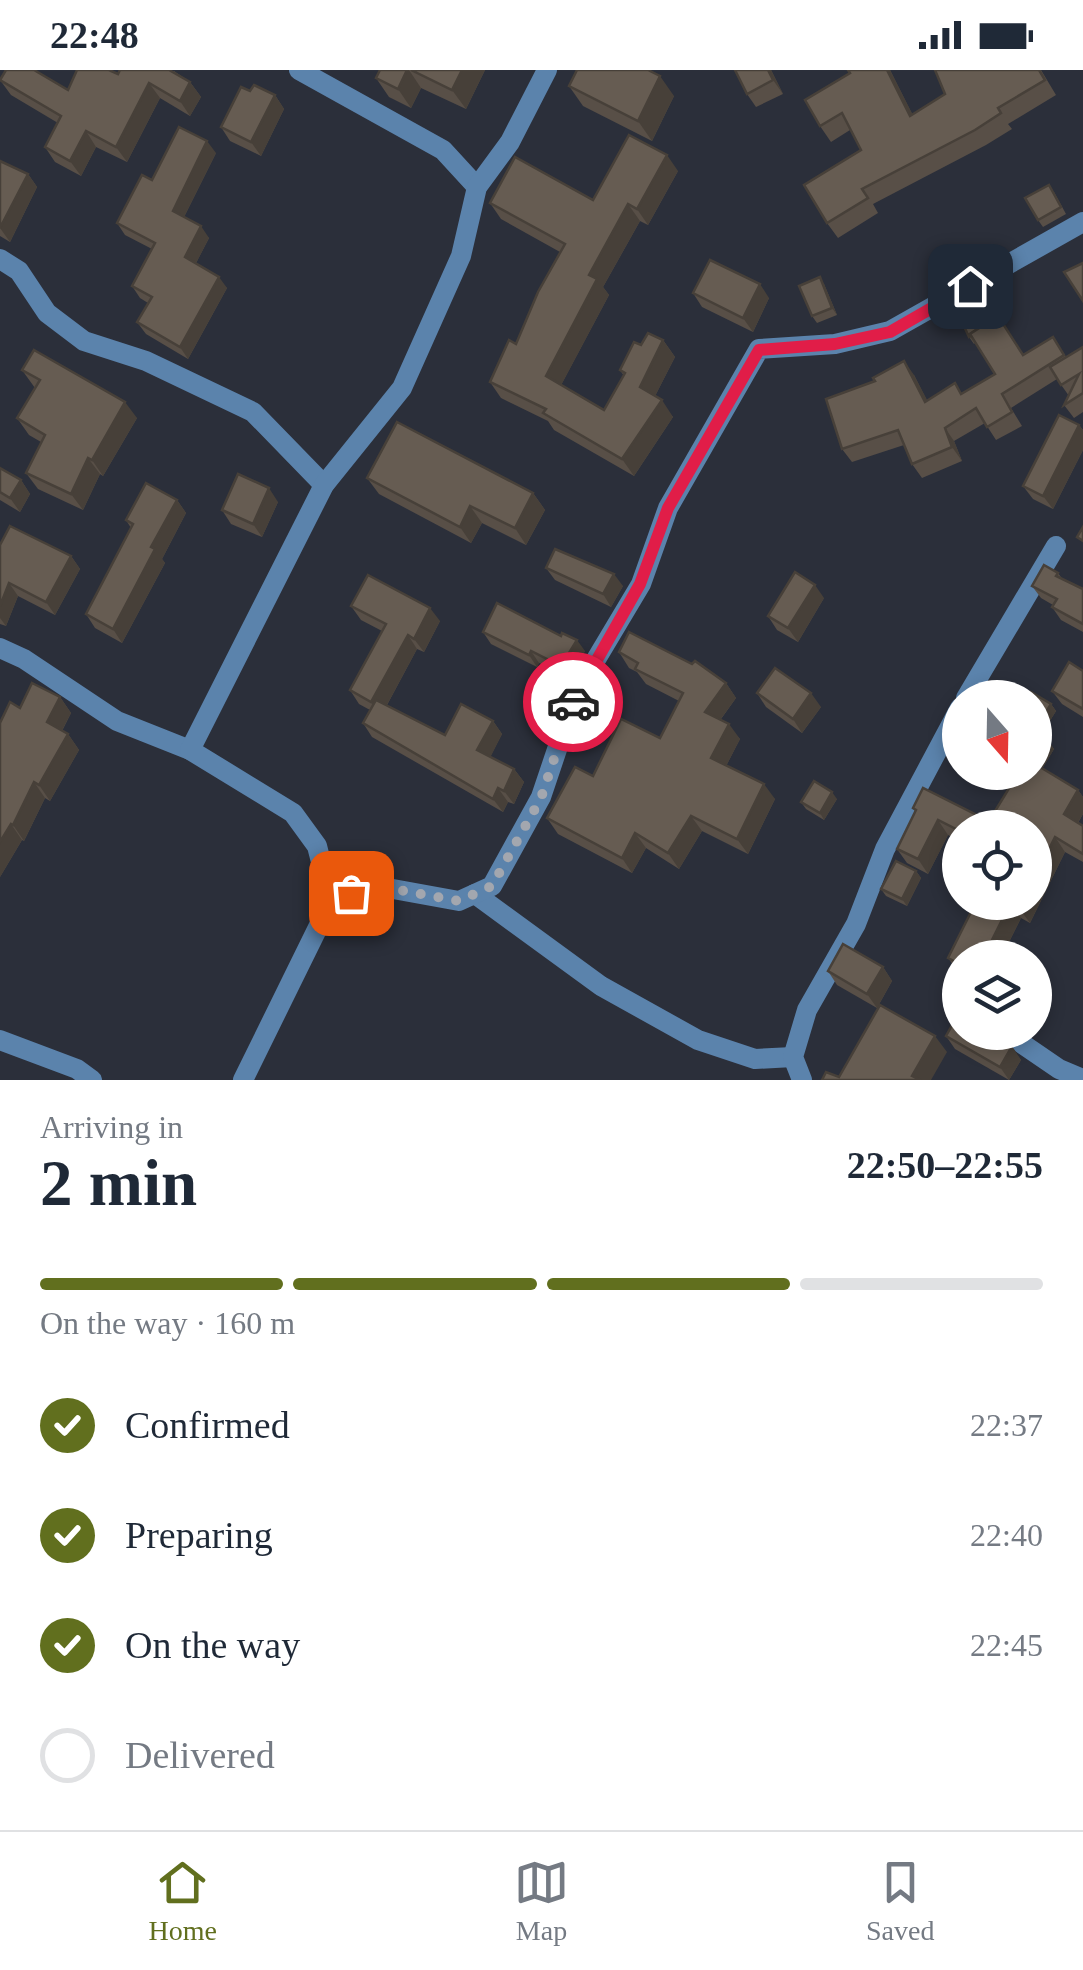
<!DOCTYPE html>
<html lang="en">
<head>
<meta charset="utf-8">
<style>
  body { margin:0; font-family:Georgia,serif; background:#f6f6f7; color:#1f2937; height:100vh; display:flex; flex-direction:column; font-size:38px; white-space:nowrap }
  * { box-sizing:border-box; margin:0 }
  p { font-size:32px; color:#747a83 }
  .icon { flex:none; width:55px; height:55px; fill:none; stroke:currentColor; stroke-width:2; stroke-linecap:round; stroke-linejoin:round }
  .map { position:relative; height:1010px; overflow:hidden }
  .side { display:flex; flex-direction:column; background:#fff; flex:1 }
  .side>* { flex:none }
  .needle { width:65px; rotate:160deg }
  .fabs { position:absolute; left:942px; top:610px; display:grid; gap:20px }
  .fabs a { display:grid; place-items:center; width:110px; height:110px; border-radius:50%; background:#fff; box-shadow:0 5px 15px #0003; font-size:50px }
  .pin { position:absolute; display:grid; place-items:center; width:85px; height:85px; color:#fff; margin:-42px; border-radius:20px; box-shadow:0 5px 15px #0006 }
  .courier { position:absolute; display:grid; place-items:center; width:100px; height:100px; margin:-50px; border:8px solid #e11d48; border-radius:50%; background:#fff; color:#222; box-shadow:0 2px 12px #0007 }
  .overview em { font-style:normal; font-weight:600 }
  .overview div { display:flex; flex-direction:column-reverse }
  .overview { display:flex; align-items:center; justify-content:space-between; height:170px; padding:0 40px }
  h1 { font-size:65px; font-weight:600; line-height:75px }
  .bar { display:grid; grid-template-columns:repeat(4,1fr); gap:15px 10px; align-content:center; height:120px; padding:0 40px }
  .bar i { height:12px; border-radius:8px; background:#e0e1e3 }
  .bar .on { background:#616f1e }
  .bar p { grid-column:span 4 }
  ol { padding:0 40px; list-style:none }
  li { display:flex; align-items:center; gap:30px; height:110px }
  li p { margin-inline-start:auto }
  li .icon { padding:10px; border-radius:50%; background:#616f1e; color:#fff; stroke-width:4 }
  li:last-child { color:#747a83 }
  li i { width:55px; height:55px; border:5px solid #e0e1e3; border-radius:50% }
  .status { display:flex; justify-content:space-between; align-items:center; height:70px; padding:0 50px; background:#fff; direction:ltr }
  .status svg { height:28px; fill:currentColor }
  .tabs { display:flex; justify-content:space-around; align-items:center; height:140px; border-top:2px solid #e0e1e3; background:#fff; font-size:28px; color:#747a83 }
  .tabs a { display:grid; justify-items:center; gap:5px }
  .tabs .on { color:#616f1e }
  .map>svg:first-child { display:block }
</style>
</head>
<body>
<div class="status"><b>22:48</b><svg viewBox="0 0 49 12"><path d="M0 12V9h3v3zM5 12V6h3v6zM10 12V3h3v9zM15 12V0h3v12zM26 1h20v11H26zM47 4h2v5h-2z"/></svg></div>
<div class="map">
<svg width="1083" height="1010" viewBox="0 0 1083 1010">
  <rect width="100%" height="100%" fill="#2b2f3a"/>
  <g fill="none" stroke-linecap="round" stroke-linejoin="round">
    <g stroke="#5b83ac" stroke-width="20">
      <path d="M299,0l144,80 34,37"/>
      <path d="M0,189l19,12 28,42 37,28 62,20 107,51 71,73"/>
      <path d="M0,578l24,11 93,62 73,29"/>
      <path d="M966,628l90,-152"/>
      <path d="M475,824l126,92 97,54 57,19 38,-2"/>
      <path d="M331,831l-14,-55 -24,-33 -103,-63 134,-265 78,-97 59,-132 16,-69 33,-45 37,-72"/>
      <path d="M0,970l77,29 15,11"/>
      <path d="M1021,973l38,26 24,10"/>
      <path d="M243,1010l88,-179 40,-16 88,16 33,-15 49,-89 35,-104 65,-109 27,-76 91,-159 76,-5 55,-13 193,-109"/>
      <path d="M802,1010l-9,-23 14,-47 49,-86 29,-75 75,-141"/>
    </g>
  </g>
  <g fill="#584f47">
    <path d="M380,0h105l-19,39 -45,-21 -10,20 -22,-11 -13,-19z"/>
    <path d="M771,0l12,24 -27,13 -9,-13z"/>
    <path d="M848,0h42l22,44 129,-44 15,25 -48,29 4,5 -26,16 -113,59 5,9 -40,25 -11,-15 34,-73 -11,-20 -19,12 -11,-16 30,-53z"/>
    <path d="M174,1l16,11 11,15 -11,19 -30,-18 -33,64 -31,-15 -15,29 -26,-14 -10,-15 13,-24 -47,-28 -11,-15 68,10 50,-16z"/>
    <path d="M569,16l105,10 -22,45 -69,-35z"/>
    <path d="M250,21l25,4 9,14 -23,47 -31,-15 -9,-14z"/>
    <path d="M216,83l-32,64 25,21 -13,25 31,25 -39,71 -42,-25 -9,-12 11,-19 -8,-5 -8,-12 20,-37 -27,-14 -8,-12 35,-43z"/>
    <path d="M0,91l28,13 9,13 -27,55 -10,-6z"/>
    <path d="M678,101l-30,54 -8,-4 -37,66 6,8 -48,90 43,25 20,-34 -4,-6 21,-25 22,-5 12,17 -20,39 18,21 -39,59 -80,-46 -6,-9 -47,-23 -11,-16 26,-38 44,-92 -59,-33 -11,-16 103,-3z"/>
    <path d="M1054,122l12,22 -23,13 -5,-7z"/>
    <path d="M824,214l13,31 -20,8 -5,-7z"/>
    <path d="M693,223l76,5 -16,34 -51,-25z"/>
    <path d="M974,231l12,23 38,30 29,-17 13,20 17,-10v65l-9,6 -10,-13 5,-9 -12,-17 -46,29 11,18 -26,14 -11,-17 -31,18 8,20 -40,17 -10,-14 -8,-19 -52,17 -10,-13 72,-74 13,26 35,-8 33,-19 -20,-31 -1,1 -5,-7z"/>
    <path d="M22,300l115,48 -34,58 -3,-2 -17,36 -45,-21 -12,-16 15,-31 -12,-7 -12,-17 18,-30z"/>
    <path d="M1079,355l4,5v20l-30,59 -20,-10 -10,-13z"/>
    <path d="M0,398l21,12 9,14 -10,18 -20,-12z"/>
    <path d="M367,408l166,15 12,17 -19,35 -44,-22 -11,20 -92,-49z"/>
    <path d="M177,430l9,13 -24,46 3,4 -43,80 -27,-15 -9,-14 45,-86 -5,-8z"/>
    <path d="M278,432l-16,35 -31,-13 -9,-14z"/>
    <path d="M0,475l71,11 9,13 -25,46 -37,-19 -12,30 -6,-2z"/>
    <path d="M546,498l77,18 -12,21 -56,-27z"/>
    <path d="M1058,503l5,7 20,9v43l-22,-12 -9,-13 1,-2 -12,-7 -9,-12z"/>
    <path d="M824,528l-26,44 -21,-12 -9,-14z"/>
    <path d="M351,536l89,15 -16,31 -7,-3 -30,56 58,30 48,-14 9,13 -12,23 24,12 10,13 -10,22 -6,-2 -5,10 -131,-75 -9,-14 7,-13 -11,-6 -9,-14 32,-59 -21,-11z"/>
    <path d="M483,562l102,19 -15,26 -31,-14 -2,4 -46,-23z"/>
    <path d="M619,582l107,31 10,15 -15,21 19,20 -14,27 49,33 -27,55 -46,-23 -23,38 -33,-21 -14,25 -74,-39 -11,-16 113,-80 19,-37 -33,-17 -9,-12 -8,-4z"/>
    <path d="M1083,601v46l-21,-13 -10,-13z"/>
    <path d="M757,623l64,14 -19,26 -36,-26z"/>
    <path d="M60,627l11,16 -9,18 6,3 11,16 -29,51 -5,-3 -21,43 -2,-1 -22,37 20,-169z"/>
    <path d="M1035,628l16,6 5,7 -16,26 9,5 5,7 -12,20 36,21 5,7v17l-5,9 5,3v36l-18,-10 -35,71 -9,-5 -20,40h-41v16l-12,-16 87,-130h-75v13l-12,-6 -20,39 -21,-11 -10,-14 18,-38 -2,-3 76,13 46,-49z"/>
    <path d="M837,729l-13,21 -18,-11 -5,-7z"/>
    <path d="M916,801l5,7 -14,28 -21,-10 -5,-7z"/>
    <path d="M883,897l9,14 -15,27 -40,-23 -9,-14z"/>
    <path d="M946,966l61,6 14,18 -12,20 -54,-31z"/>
  </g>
  <g fill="#474039">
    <path d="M407,0h2l12,18 -10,20 -13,-19z"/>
    <path d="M462,0h23l-19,39 -14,-19z"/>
    <path d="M768,0h3l12,24 -10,-14z"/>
    <path d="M887,0h3l31,61 -11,-15z"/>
    <path d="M660,6l14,20 -22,45 -14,-20z"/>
    <path d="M190,12l11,15 -11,19 -10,-15z"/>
    <path d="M149,13l11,15 -33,64 -11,-15z"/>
    <path d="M275,25l9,14 -23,47 -10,-14z"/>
    <path d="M86,61l10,16 -15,29 -11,-15z"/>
    <path d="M207,71l9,12 -35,70 -8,-12z"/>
    <path d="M667,85l11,16 -30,54 -11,-16z"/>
    <path d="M28,104l9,13 -27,55 -10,-14z"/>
    <path d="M628,134l12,17 -37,66 6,8 -52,98 -11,-17 43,-101z"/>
    <path d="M201,156l8,12 -16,31 -8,-12z"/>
    <path d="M219,207l8,11 -39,71 -8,-12z"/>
    <path d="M820,207l4,7 13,31 -5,-7z"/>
    <path d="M760,214l9,14 -16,34 -10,-14z"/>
    <path d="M663,270l12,17 -24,47 -11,-17z"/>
    <path d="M904,291l10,14 21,40 -10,-13z"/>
    <path d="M662,330l11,17 -39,59 -12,-17z"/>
    <path d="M125,332l12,16 -34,58 -11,-16z"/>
    <path d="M1079,355l4,5v20l-30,59 -10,-13z"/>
    <path d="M945,358l9,13 8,20 -10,-14z"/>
    <path d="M88,388l12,16 -17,36 -12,-16z"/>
    <path d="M21,410l9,14 -10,18 -10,-14z"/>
    <path d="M269,418l9,14 -16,35 -9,-13z"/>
    <path d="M533,423l12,17 -19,35 -11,-17z"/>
    <path d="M177,430l9,13 -24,46 3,4 -43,80 -9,-14 38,-82z"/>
    <path d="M470,436l12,17 -11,20 -11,-16z"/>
    <path d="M71,486l9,13 -25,46 -9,-13z"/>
    <path d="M614,504l9,12 -12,21 -8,-13z"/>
    <path d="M9,513l9,13 -12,30 -6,-8v-12z"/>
    <path d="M815,515l9,13 -26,44 -10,-14z"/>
    <path d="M430,538l10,13 -16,31 -10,-13z"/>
    <path d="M408,565l9,14 -36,67 -10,-14z"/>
    <path d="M577,570l8,11 -15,26 -9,-11z"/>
    <path d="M531,581l8,12 -2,4 -8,-12z"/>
    <path d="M726,613l10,15 -21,29 -10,-15z"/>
    <path d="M811,623l10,14 -19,26 -9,-14z"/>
    <path d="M60,627l11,16 -13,25 -11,-16z"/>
    <path d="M1051,634l5,7 -18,29 -3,-5v-5z"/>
    <path d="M493,651l9,13 -15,30 -10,-14z"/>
    <path d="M729,654l11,15 -18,35 -11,-16z"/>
    <path d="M68,664l11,16 -29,51 -11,-16z"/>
    <path d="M1049,672l5,7 -15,25 -4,-8z"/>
    <path d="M514,699l10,13 -10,22 -10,-13z"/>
    <path d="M34,712l11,16 -21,43 -11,-16z"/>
    <path d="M764,714l11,15 -27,55 -11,-15z"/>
    <path d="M498,718l10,14 -5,10 -10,-13z"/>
    <path d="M1078,720l5,7v17l-9,15 -10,-15z"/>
    <path d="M832,722l5,7 -13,21 -4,-7z"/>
    <path d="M691,746l11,15 -23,38 -11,-16z"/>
    <path d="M938,750l10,15 -20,39 -10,-15z"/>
    <path d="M11,754l11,16 -22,37v-35z"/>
    <path d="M635,763l11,15 -14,25 -10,-15z"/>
    <path d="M1055,767l10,15 -35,71 -11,-15 3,-6h13v-25z"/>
    <path d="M916,801l5,7 -14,28 -5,-7z"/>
    <path d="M1010,834l11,14 -20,40h-18z"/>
    <path d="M883,897l9,14 -15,27 -10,-14z"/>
    <path d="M935,966l12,16 -16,28h-16l-3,-4z"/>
    <path d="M1012,976l9,14 -12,20 -9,-13z"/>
  </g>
  <g fill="#665c52" stroke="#474039" stroke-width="2.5">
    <path d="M6,0h28l34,20 9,-20h32l9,4 2,-4h49l21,12 -10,19 -31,-18 -33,64 -30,-16 -16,30 -25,-14 16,-31 -61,-36z"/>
    <path d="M380,0h27l-9,19 -22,-11z"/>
    <path d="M411,0h51l-10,20z"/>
    <path d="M577,0h71l12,6 -22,45 -69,-35z"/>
    <path d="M735,0h33l5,10 -26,14z"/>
    <path d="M848,0h39l23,46 35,-22 -10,-24h104l6,10 -47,28 3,5 -26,17 -113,59 6,9 -41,25 -23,-38 57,-35 -19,-37 -22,13 -15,-26 45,-27z"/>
    <path d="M254,15l21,10 -24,47 -30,-15 20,-40 9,4z"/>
    <path d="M179,57l28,14 -34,70 28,15 -16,31 34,20 -39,70 -43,-25 15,-25 -20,-11 23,-43 -38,-20 25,-48 10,5z"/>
    <path d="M629,65l38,20 -30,54 -9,-5 -39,71 8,4 -51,97 58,34 21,-37 -5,-3 14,-28 7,3 7,-12 15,7 -23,47 22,13 -40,59 -79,-46 3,-4 -56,-27 19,-42 7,4 22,-52 27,-48 -75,-41 25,-46 78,43z"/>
    <path d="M0,91l28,13 -28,54z"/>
    <path d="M1049,115l12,22 -23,13 -13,-22z"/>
    <path d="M710,190l50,24 -17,34 -50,-25z"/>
    <path d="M1083,193v38l-19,-29z"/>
    <path d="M820,207l12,31 -20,8 -13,-30z"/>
    <path d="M974,231l11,23 -15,10 1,2 -2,1 -13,-28z"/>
    <path d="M998,246l25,39 30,-18 11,18 -62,39 10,18 -25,15 -11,-19 -31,20 7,19 -40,17 -14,-34 -56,19 -16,-50 49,-18 -2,-3 31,-17 21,41 30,-19 6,11 34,-20 -25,-40z"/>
    <path d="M1083,277v46l-19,12 15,-31 -18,11 -11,-18z"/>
    <path d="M34,280l91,52 -33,58 -4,-2 -17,36 -45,-21 19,-38 -28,-17 23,-38 -18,-10z"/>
    <path d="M1059,345l20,10 -36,71 -20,-10z"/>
    <path d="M397,352l136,71 -18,35 -45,-22 -10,21 -93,-49z"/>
    <path d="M0,398l21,12 -11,18 -10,-6z"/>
    <path d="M238,404l31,14 -16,36 -31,-14z"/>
    <path d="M146,413l31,17 -26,47 4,2 -42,80 -27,-15 47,-90 -7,-4z"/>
    <path d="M10,456l61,30 -25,46 -37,-19 -9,23v-61z"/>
    <path d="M1083,457v14l-6,-4z"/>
    <path d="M555,479l59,25 -11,20 -57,-26z"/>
    <path d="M1044,495l14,8 -2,3 27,13v35l-31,-17 5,-8 -25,-13z"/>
    <path d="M795,502l20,13 -27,43 -20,-12z"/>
    <path d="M368,505l62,33 -16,31 -6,-4 -37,67 -21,-12 36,-66 -35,-18z"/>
    <path d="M497,533l64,33 1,-3 15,7 -16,26 -30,-15 -2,4 -46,-23z"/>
    <path d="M629,562l63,32 3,-3 31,22 -21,29 24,12 -18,34 53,26 -27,55 -46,-23 -23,37 -33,-20 -13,25 -75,-40 28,-51 18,9 28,-57 39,19 23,-45 -48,-24 3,-6 -19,-11z"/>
    <path d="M1069,592l14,9v38l-31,-18z"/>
    <path d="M775,598l36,25 -18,26 -36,-26z"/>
    <path d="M32,613l28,14 -13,25 21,12 -29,51 -5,-3 -21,43 -2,-1 -11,18v-119l10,-21 10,6z"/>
    <path d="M1009,621l9,7h-13z"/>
    <path d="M1031,622l20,12 -16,26v-32h-7z"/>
    <path d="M376,630l69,35 16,-31 32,17 -16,29 37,19 -10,22 -6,-3 -5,11 -130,-76z"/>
    <path d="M1035,664l14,8 -13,23 -1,-1z"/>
    <path d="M1035,694l43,26 -14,24 19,12v28l-28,-17 -20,40v-49h-75v3l-22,-11 -20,39 -21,-10 19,-39 -3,-2 10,-20 66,33 30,-49h16z"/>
    <path d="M814,711l18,11 -12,21 -19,-11z"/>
    <path d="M896,791l20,10 -14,28 -21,-10z"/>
    <path d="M976,832h46l-3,6 -9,-4 -27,54h-23v6l-12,-6z"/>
    <path d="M843,874l40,23 -16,27 -39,-23z"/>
    <path d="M880,935l55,31 -23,40 9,4h-99l4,-8 13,5z"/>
    <path d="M960,941v21h39l1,4 12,10 -12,21 -54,-31z"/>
  </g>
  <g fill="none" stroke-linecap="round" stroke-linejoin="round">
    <path stroke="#a3a7af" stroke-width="10" stroke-dasharray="0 18" d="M351,823l21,-8 87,16 33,-15 49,-88 32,-96"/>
    <path stroke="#e11d48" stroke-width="12" d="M573,632l67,-118 28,-76 91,-158 76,-6 55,-12 80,-46"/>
  </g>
</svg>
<div class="fabs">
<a><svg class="needle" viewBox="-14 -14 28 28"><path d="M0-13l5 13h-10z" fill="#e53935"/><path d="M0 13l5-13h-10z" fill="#747a83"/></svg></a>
<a><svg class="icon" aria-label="locate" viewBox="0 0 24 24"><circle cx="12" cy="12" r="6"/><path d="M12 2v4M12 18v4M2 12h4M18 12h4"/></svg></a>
<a><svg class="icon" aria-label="layers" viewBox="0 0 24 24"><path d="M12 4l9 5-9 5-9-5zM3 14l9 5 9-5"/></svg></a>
</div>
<div class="pin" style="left:351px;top:823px;background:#ea580c"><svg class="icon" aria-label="bag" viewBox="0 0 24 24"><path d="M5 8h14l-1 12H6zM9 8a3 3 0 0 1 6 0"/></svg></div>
<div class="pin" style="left:970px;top:216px;background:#1f2937"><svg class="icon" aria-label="home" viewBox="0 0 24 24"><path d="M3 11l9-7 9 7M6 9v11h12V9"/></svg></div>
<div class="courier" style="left:573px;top:632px"><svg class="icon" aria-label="car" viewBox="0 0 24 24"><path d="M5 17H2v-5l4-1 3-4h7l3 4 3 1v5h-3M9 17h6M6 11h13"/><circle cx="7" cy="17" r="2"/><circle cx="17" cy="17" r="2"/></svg></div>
</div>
<section class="side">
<div class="overview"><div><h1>2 min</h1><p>Arriving in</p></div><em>22:50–22:55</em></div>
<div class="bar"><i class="on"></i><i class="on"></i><i class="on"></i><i></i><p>On the way · 160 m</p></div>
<ol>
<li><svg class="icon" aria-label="check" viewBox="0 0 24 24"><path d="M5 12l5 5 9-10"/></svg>Confirmed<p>22:37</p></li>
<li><svg class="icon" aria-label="check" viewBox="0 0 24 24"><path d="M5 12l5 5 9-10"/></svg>Preparing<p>22:40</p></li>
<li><svg class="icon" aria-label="check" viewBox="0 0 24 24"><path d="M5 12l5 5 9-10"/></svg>On the way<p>22:45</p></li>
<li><i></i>Delivered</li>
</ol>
</section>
<nav class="tabs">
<a class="on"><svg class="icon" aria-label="home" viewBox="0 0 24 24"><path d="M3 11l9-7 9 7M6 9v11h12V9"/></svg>Home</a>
<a><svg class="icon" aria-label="map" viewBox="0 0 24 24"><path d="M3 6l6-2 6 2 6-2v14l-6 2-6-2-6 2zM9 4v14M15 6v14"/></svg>Map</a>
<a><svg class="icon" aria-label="saved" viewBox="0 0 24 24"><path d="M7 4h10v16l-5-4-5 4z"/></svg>Saved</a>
</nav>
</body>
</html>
